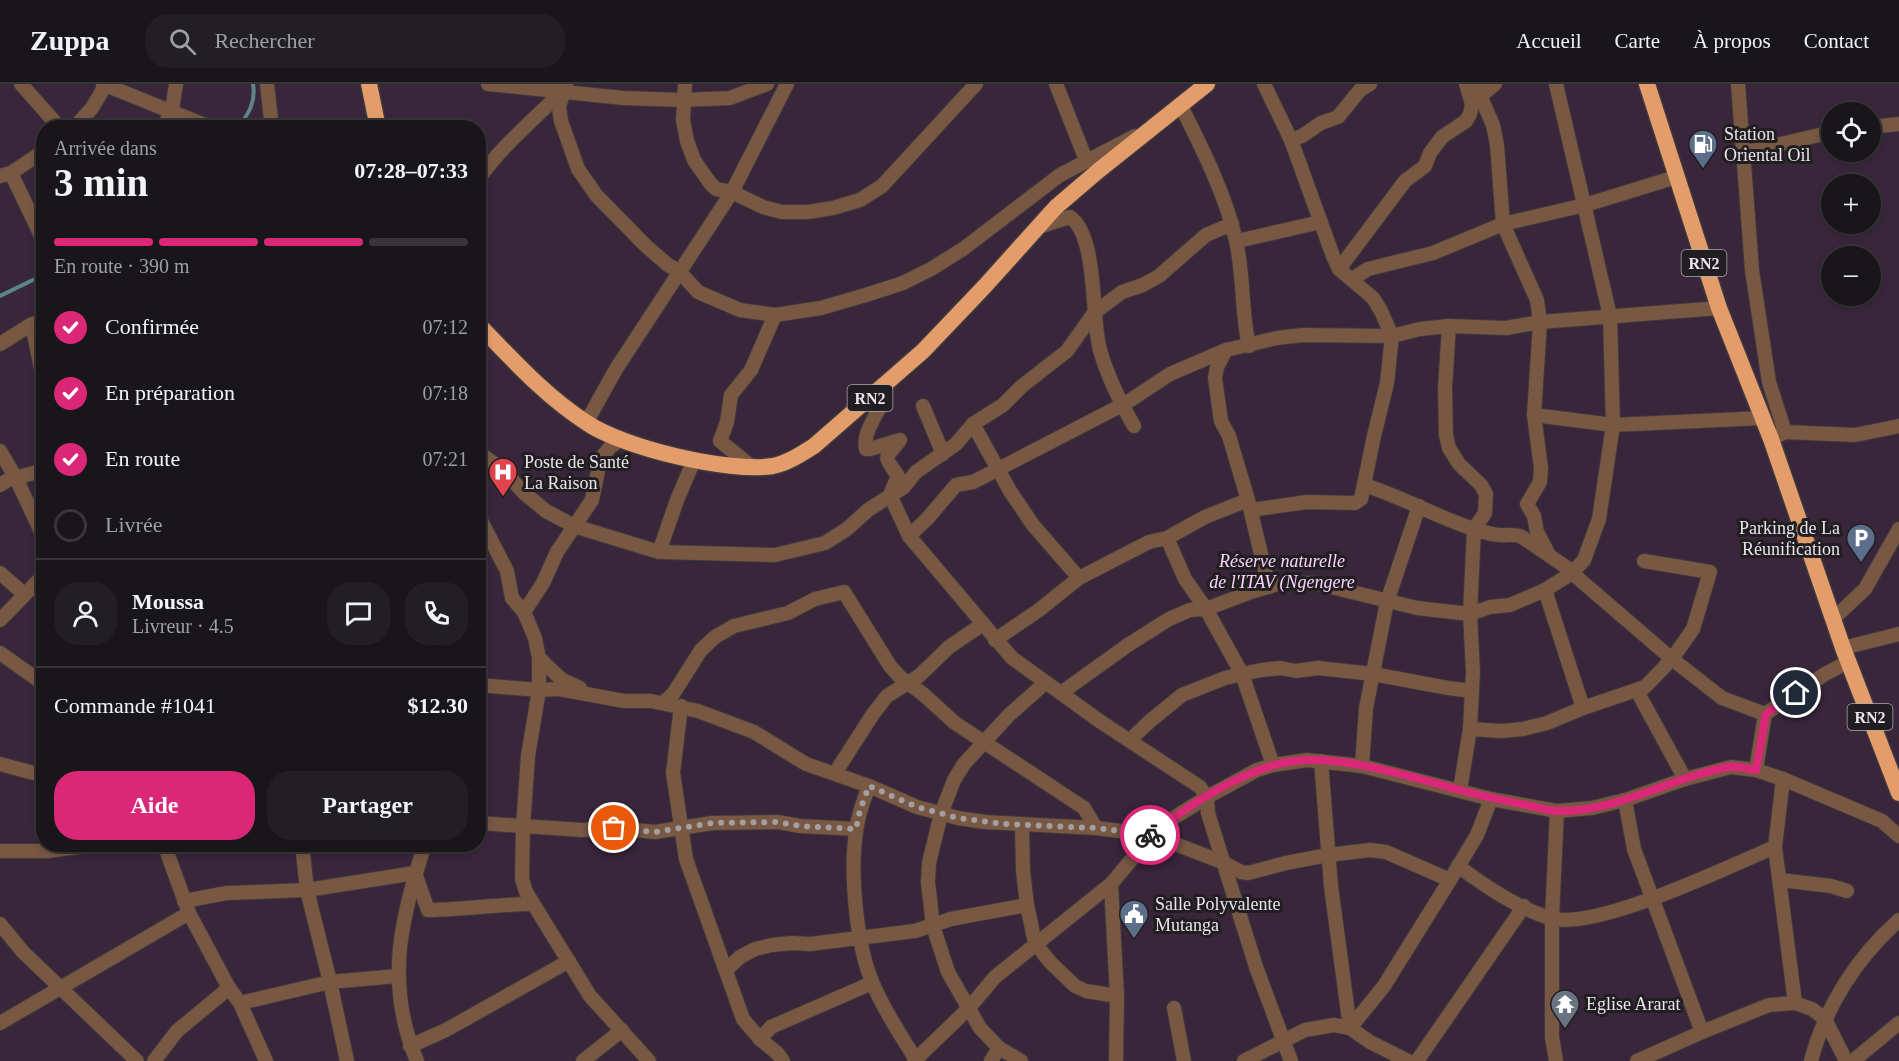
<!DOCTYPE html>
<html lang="fr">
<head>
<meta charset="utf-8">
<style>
  body { margin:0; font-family:Georgia,serif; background:#221f22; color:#f1f3f6; height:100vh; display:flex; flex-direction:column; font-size:22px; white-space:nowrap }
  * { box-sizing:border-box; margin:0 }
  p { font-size:20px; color:#9f9fa2 }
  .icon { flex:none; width:33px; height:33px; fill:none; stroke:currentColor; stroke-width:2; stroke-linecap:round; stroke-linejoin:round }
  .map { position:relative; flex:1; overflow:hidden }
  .drawer { position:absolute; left:36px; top:36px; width:450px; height:732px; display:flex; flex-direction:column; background:#191619; border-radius:24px; box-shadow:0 3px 9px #0003,0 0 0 2px #373538 }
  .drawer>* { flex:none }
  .fabs { position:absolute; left:1821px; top:18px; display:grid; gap:12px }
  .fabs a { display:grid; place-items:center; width:60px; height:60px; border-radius:50%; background:#191619; box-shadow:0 3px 9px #0003,0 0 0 2px #373538; font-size:30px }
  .pin { position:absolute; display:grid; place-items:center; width:51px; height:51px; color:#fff; margin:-26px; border:3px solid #fff; border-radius:50%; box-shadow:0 2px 6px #0007 }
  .courier { position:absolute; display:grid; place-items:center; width:60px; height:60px; margin:-30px; border:4px solid #db2777; border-radius:50%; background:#fff; color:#222; box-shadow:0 2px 8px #0007 }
  .overview em { font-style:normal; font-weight:800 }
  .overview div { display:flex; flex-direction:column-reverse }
  .overview { display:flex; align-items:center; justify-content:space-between; height:102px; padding:0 18px }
  h1 { font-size:39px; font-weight:800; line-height:45px }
  .bar { display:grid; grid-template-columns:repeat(4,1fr); gap:9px 6px; align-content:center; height:72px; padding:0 18px }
  .bar i { height:8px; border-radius:4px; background:#373538 }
  .bar .current { background:#db2777 }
  .bar p { grid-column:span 4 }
  .line { display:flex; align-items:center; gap:15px; padding:0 18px; border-top:2px solid #373538 }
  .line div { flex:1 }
  .round { display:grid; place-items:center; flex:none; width:63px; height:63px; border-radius:24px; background:#221f22 }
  ol { padding:0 18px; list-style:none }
  li { display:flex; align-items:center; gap:18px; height:66px }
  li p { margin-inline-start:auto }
  li .icon { padding:6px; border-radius:50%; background:#db2777; color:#fff; stroke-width:4 }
  li:last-child { color:#9f9fa2 }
  li i { width:33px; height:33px; border:3px solid #373538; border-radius:50% }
  .action { display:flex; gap:12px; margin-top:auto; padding:12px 18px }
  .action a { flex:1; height:69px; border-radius:24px; background:#db2777; color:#fff; font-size:24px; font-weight:800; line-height:69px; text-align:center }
  .action a+a { background:#221f22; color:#f1f3f6 }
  header { display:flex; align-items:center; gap:36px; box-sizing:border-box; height:84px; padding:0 30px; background:#191619; border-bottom:2px solid #373538 }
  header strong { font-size:28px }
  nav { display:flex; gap:33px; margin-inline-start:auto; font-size:21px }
  .search { width:420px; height:54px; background:#221f22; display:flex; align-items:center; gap:15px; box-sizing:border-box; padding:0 21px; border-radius:24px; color:#9f9fa2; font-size:22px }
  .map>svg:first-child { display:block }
</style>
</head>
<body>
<header>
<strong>Zuppa</strong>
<div class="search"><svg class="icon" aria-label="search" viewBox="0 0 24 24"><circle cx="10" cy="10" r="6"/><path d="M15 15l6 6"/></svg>Rechercher</div>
<nav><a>Accueil</a><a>Carte</a><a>À propos</a><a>Contact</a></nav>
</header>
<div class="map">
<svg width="1899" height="977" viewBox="0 0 1899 977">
  <rect width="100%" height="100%" fill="#211e21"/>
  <path fill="#39263b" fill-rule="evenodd" d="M0,0h1899v977h-1899zM1832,28h38v40h-38zM44,44h434v716h-434zM1832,100h38v40h-38zM1832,172h38v40h-38z"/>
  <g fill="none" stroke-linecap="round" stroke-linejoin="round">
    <g stroke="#5d8487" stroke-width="4">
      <path d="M238,44c11,-15 18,-26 15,-44"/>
      <path d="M0,212l39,-19 5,2"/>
    </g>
    <g stroke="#3d3a3d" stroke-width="16">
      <g id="minor">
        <path d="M21,0l39,44"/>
        <path d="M103,0l109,44"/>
        <path d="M267,0l5,44"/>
        <path d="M488,0l135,14 60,2 47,-2 37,-14"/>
        <path d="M566,0l-7,23 2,14 17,48 18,26 50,51 22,19 11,6 19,21 42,18 35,5 46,-7 48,-14 34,-11 28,-14 32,-20 97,-74 75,-39"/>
        <path d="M685,0l-2,36 4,21 7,19 16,23 6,6 16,3 31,15 19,5h26l25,-4 27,-8 22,-14 94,-102"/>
        <path d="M1056,0l30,76"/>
        <path d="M1475,0l18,41 4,20 6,79 34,76 3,22 -6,93 7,53 -1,14 -13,22 7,12 3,16 11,21"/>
        <path d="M1738,0l14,186 17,112 16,50"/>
        <path d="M1481,12l14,-12"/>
        <path d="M1180,20c21,42 46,91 56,137 8,34 5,70 13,105"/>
        <path d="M1870,43l29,-3"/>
        <path d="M74,44l18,-20 13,-22"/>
        <path d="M163,44l9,-18 4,-26"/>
        <path d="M1291,56l11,-4 19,-13 17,-6 22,-27 10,-6"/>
        <path d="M1742,69l90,-21"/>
        <path d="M11,89l33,69"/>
        <path d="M0,92l11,-3 33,-22"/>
        <path d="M478,96c23,-34 56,-60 84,-89"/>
        <path d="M1038,143l32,-10c28,19 21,102 30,133 8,28 20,52 34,76"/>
        <path d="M1237,157l84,-19"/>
        <path d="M1339,185l66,-88 20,-15 5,-13 12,-16 24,-16 4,-7 2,-10 -6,-20"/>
        <path d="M1352,195l16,-10 65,-16 70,-29 82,-19 91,-28"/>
        <path d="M32,240l12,59"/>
        <path d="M1449,242l-4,62 1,47 3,13 10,16 22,21 5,9 -1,19 -11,16 -4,85 3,58 -3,57 -10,61"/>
        <path d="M0,260l32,-20 12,-3"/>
        <path d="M1226,266l-9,17 -2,11 6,43 8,15 19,64 21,87"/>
        <path d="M885,300c-1,5 0,11 -2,15 -5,16 -21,33 -17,50h4l30,-9c-14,20 -19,12 -2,36l-8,19 19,41 103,122 89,64 99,65 7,10 1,16 48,154 35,94"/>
        <path d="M923,322l20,48"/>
        <path d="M1534,331l79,10 150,-7"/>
        <path d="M586,339l30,-54 116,-177 55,-108"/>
        <path d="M973,340l37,67 23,34 46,53"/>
        <path d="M1777,352l8,-4 70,3 44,-9"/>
        <path d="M0,367l16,27 28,60"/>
        <path d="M478,368l25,18 21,23 22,18 28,15 85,26 116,3 50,-12 22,-14 21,-19 36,-23 12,-15 40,-28 17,-20 30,-19 19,-19 45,-35 27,-38 28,-21 21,-7 16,-9 47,-41 26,-11"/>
        <path d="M753,384l-33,-27 7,-19 4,-27 20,-25 24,-55"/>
        <path d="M0,401l8,-5 36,-10"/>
        <path d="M1364,401c39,12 74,33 113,45 7,2 15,5 23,5 8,1 14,-2 22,2l47,32 3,4 100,86 50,39 43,16"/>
        <path d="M1251,426l56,-8 48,1 6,-4 13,-63 13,-53 5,-47 -11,-25 -8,-13 -34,-29 -6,-13 -42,-116 -27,-56"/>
        <path d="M478,431l29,56 5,27 12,14 11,26 4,20v32l-11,66 -5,71 -1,52 4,13 64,104 59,65"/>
        <path d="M909,452l18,-17 29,-34 17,-3 12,-6 141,-73 44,-29 56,-24 51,-12 26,-3 89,1 28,-7 29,-3 57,2 34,-6 179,-14"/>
        <path d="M1167,454l18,41 21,30 36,65 31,91"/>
        <path d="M659,468l18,-52 17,-40"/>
        <path d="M0,489l24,21"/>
        <path d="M1545,506l38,118"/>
        <path d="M524,528l19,-29 14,-31 35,-52 7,-34 4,-10 7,-9 11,-8"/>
        <path d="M1833,535l32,-30 34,-60"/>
        <path d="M0,536l44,-45"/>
        <path d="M995,556l44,-30 40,-32 70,-36 18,-4 38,-21 43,-17"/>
        <path d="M1843,564l56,-14"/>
        <path d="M0,569l44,31"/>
        <path d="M539,574l22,21 19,9"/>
        <path d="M478,601l61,5 20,-1 65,12h27l47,10 56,21 52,32 63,22 48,21 41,11 27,4 111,6 56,7 70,27 19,10 7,1 38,-10 42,-8 42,-5 16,2 64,28"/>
        <path d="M1637,607l48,88"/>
        <path d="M1061,609l67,-48 41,-26 21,-9 16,-1 45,-17 30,-9h34l102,25 53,6 20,-7 20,-2 35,-15 27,-17 12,-13 15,-41 14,-94 -3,-109 -54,-232"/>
        <path d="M663,619l10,-9 28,-44 14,-13 19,-11 54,-13 27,-14 29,-7 46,74 11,12 22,16 32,29 129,85 12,20"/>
        <path d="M681,622l-8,67 13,86 57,160 17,20 18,15 5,7"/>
        <path d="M1470,645l31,2 22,-2 24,-6 36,-15 62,-21 27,-28 21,-30 17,-57 -66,-11"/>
        <path d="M1130,656l20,-19 32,-26 43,-17 36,-8 20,-2 15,3 22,-3 55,6 75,14 24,3"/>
        <path d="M1321,677l10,125 19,142"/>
        <path d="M0,680l41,11"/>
        <path d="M44,680l-3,11 3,12"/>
        <path d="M1362,682l4,-58 21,-106 32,-96"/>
        <path d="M1756,686l9,-56 60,-40 23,-12"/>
        <path d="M835,689l38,-59 14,-18 32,-20 30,-29 34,-23"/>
        <path d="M1783,695l-8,68 20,156"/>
        <path d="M869,702c-5,13 -10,26 -12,40 -8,42 -1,119 16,158 11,27 28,51 43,76"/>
        <path d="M1625,716l9,49 68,183"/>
        <path d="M478,739l104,7 32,-2 41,4 57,-9 66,-1 22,4 56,3"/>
        <path d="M1022,741l1,46 4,34 8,38 15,19 25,24 11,5 31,5"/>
        <path d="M164,760l25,69 40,75 11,15 26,58"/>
        <path d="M302,760l5,46 23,92 17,79"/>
        <path d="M0,767h48l52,-7"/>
        <path d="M1458,782c27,20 59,42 92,52 45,14 179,-52 225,-71"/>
        <path d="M415,789l13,37c35,0 69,-6 105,-6"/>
        <path d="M1780,796l51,6 16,5"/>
        <path d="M1111,800l6,112 -1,65"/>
        <path d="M184,817l43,-8 80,-3 108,-17"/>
        <path d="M0,840l23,28 114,109"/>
        <path d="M726,886l14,-13 15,-8 17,-4 20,-2 18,1 105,-13 36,-12 76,-14"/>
        <path d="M240,919l90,-21 67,-6"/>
        <path d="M1174,924l10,53"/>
        <path d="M0,939l189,-110"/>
        <path d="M1350,944l34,-42 66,-106 27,-45 14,-36"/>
        <path d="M760,955l11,-12 101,-44"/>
        <path d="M410,962l36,-16 123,-69"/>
        <path d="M154,977l23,-30 52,-43"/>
        <path d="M417,977c-32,-76 -17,-141 8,-217"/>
        <path d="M583,977l39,-31"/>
        <path d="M914,977l54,-52 27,-32 116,-93 41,-49 15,-13 40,-25 50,-27 16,-5 34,-5 55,6 129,33 66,12 35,-3 33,-8 60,-21 46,-12 25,3 27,9 99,42 17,15"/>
        <path d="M991,977l8,-13"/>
        <path d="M1021,977l-22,-13 -19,-20 -32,-56 -15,-46 -5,-44 1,-19 12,-49 13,-34 10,-16 45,-49 36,-32"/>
        <path d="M1244,977l61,-31 29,-5 16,3 20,14 38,19"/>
        <path d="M1417,977l107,-155"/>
        <path d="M1556,977l-4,-24v-119l5,-107"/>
        <path d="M1637,977l65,-29 67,-27 26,-2 17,6 13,10 21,42"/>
        <path d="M1811,977c14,-54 46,-104 88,-141"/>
        <path d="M1853,977l46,-38"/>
      </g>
    </g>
    <g stroke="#3d3a3d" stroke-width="19">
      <g id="trunk">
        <path d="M369,0l9,44"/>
        <path d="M1647,0l72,224 52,131 72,209 56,145"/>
        <path d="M478,240c34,35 68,73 109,99 37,25 142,50 186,43 15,-3 28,-12 41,-20l109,-95 62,-65 71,-79 42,-36 109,-87"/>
      </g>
    </g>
    <use href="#minor" stroke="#785843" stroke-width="14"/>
    <use href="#trunk" stroke="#e49c6a" stroke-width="16"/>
  </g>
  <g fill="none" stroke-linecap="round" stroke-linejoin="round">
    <path stroke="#a29fa2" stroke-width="6" stroke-dasharray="0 10.8" d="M614,744l41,4 57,-9 66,-1 22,4 56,3 4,-19 9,-24 48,21 41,11 46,6 92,4 54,7"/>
    <path stroke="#db2777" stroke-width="8" d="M1150,751h2c38,-32 102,-73 153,-75 45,-2 107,17 151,29 25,7 50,12 75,17 9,2 18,5 27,5 60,1 113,-34 171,-44 8,-1 19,2 27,3l10,-56 30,-21"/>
  </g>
  <defs>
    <g id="fuel-pin" transform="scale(1.5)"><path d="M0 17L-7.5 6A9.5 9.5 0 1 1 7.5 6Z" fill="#5c6f8a" stroke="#211e21"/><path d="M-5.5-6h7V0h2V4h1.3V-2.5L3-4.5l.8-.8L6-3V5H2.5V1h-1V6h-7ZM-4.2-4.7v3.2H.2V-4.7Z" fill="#fff"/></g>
    <g id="hospital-pin" transform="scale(1.5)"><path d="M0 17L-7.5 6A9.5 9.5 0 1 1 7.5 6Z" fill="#e0444e" stroke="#211e21"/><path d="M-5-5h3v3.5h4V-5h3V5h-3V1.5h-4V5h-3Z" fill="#fff"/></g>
    <g id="parking-pin" transform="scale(1.5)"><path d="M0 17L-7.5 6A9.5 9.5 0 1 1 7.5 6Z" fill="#5c6f8a" stroke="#211e21"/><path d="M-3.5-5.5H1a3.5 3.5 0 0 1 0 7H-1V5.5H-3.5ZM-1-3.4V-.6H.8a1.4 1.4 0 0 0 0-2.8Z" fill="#fff"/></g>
    <g id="civic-pin" transform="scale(1.5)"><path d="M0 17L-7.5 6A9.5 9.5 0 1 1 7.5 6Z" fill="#5c6f8a" stroke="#211e21"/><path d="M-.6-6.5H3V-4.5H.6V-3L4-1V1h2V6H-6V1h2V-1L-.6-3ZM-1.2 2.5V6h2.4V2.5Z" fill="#fff"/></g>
    <g id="temple-pin" transform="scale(1.5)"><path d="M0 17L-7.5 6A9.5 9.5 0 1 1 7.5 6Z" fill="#6b7280" stroke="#211e21"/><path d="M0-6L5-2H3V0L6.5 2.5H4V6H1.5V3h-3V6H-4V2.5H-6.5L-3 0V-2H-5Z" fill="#fff"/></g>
  </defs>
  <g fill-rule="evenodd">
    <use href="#fuel-pin" x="1703" y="60"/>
    <use href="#hospital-pin" x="503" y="388"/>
    <use href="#parking-pin" x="1861" y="454"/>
    <use href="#civic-pin" x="1134" y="830"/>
    <use href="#temple-pin" x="1565" y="920"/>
  </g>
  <g text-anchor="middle" stroke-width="6" stroke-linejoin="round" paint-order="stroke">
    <g fill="#211e21" stroke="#aca9ac" stroke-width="1.5">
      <rect x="1681.5" y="166" width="45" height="26" rx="4.5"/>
      <rect x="847.5" y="301" width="45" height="26" rx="4.5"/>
      <rect x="1847.5" y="620" width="45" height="26" rx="4.5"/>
    </g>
    <g font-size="16" font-weight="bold" fill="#e8e5e8">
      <text x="1704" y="185">RN2</text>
      <text x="870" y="320">RN2</text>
      <text x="1870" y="639">RN2</text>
    </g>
    <g font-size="18" fill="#e8e5e8" stroke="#211e21" text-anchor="start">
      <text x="1724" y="56">Station<tspan x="1724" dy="21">Oriental Oil</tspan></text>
      <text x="524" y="384">Poste de Santé<tspan x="524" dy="21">La Raison</tspan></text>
      <text x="1840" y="450" text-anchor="end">Parking de La<tspan x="1840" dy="21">Réunification</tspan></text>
      <text x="1155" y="826">Salle Polyvalente<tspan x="1155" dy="21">Mutanga</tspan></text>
      <text x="1586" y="926">Eglise Ararat</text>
    </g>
    <g font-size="18" font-style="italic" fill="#fbd3fd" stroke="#211e21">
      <text x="1282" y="483">Réserve naturelle<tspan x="1282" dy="21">de l'ITAV (Ngengere</tspan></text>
    </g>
  </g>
</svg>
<div class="fabs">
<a><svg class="icon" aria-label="locate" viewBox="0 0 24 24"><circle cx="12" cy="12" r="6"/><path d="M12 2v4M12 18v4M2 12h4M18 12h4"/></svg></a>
<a>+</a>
<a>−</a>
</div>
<div class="pin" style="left:614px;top:744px;background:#ea580c"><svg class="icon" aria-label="bag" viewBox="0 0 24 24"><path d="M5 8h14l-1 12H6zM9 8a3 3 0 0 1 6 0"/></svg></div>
<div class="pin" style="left:1796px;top:609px;background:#1f2937"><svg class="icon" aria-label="home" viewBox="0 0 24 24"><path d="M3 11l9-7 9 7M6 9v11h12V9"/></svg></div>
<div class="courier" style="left:1150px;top:751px"><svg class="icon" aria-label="bike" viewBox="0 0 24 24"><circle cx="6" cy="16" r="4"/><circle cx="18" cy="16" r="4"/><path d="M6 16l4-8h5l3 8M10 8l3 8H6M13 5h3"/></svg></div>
<section class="drawer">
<div class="overview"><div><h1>3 min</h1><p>Arrivée dans</p></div><em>07:28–07:33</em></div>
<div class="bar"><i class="current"></i><i class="current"></i><i class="current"></i><i></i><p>En route · 390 m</p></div>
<ol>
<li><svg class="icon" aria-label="check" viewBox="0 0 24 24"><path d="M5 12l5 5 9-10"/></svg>Confirmée<p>07:12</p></li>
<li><svg class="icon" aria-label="check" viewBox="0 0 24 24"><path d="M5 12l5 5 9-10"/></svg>En préparation<p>07:18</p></li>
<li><svg class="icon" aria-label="check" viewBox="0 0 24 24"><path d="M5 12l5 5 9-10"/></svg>En route<p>07:21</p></li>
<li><i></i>Livrée</li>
</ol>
<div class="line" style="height:108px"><a class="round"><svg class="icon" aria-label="person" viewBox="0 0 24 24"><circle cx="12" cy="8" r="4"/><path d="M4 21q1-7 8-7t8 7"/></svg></a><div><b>Moussa</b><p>Livreur · 4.5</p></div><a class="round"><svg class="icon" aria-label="chat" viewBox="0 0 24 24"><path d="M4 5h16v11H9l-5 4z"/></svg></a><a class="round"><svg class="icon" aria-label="phone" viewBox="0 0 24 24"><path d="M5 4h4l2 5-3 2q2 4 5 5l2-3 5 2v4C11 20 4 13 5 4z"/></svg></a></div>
<div class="line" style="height:78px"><div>Commande #1041</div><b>$12.30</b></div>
<div class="action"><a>Aide</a><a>Partager</a></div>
</section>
</div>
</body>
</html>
